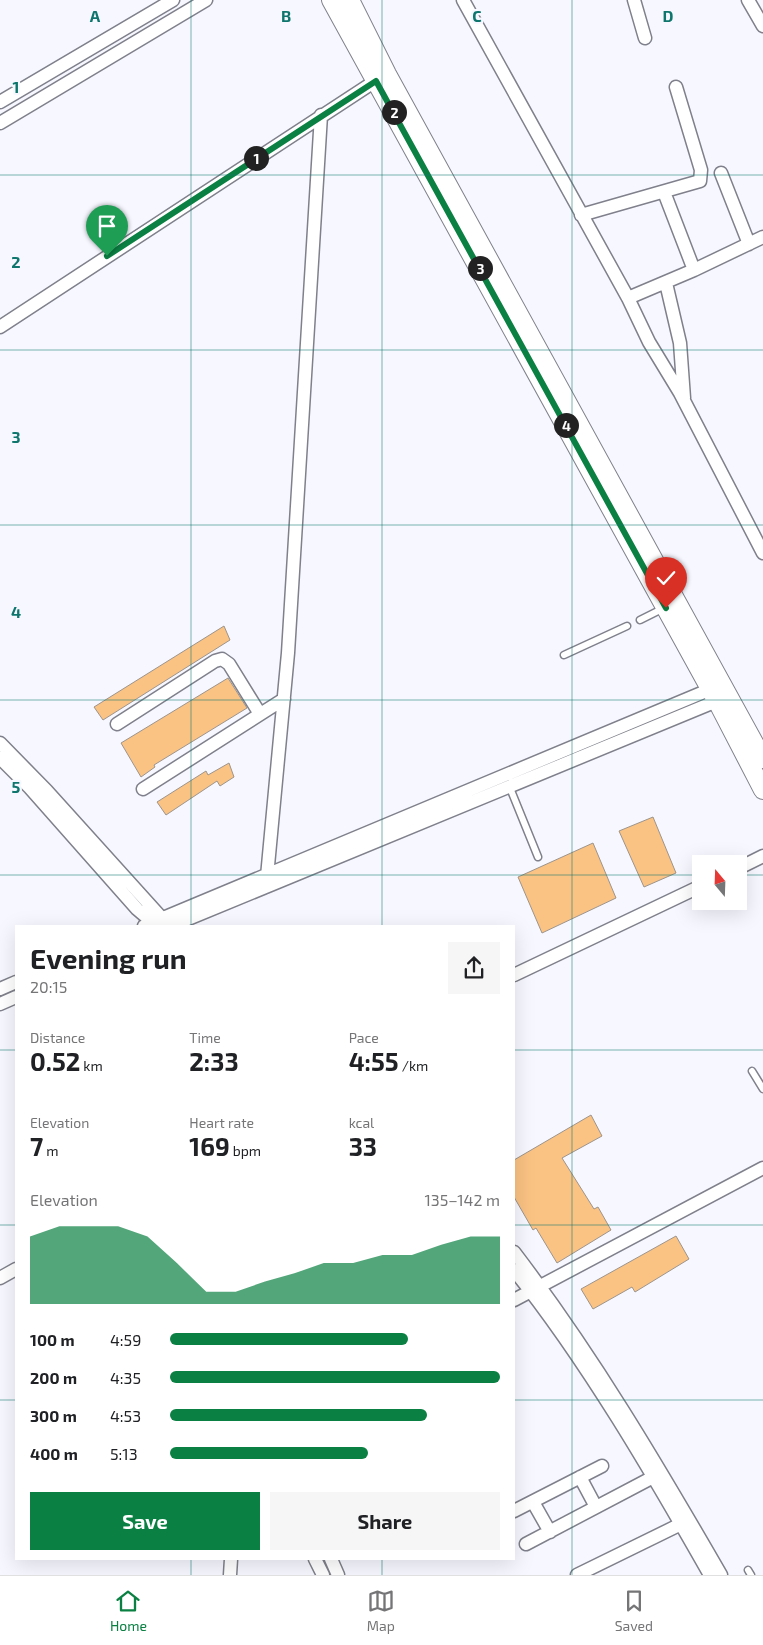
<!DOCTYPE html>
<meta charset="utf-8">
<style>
:root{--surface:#fff;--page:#f6f6f6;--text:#202124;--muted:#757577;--line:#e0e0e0;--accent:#0b8043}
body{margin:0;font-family:"Exo 2",sans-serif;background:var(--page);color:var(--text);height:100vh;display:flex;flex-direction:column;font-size:19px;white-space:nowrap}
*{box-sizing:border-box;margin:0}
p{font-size:16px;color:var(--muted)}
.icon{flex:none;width:28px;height:28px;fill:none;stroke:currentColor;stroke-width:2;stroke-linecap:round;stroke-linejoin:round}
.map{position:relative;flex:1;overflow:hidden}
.side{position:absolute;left:15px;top:925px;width:500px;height:635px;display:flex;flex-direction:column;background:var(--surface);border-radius:0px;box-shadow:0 5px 20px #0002}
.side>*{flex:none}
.needle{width:32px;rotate:341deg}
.controls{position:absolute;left:692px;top:855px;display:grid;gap:10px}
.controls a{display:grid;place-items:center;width:55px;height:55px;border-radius:0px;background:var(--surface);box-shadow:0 5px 20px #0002;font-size:25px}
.pin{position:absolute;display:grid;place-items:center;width:42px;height:42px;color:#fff;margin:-51px -21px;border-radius:50% 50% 50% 0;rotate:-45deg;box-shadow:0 0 5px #0007}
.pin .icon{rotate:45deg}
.km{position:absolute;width:25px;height:25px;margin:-12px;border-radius:50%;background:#222;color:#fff;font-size:14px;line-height:25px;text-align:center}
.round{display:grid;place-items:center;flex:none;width:52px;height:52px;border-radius:0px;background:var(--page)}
.summary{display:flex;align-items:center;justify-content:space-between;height:85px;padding:0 15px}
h1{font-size:28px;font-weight:700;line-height:38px}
.figures{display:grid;grid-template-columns:repeat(3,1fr);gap:8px;height:85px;padding:5px 15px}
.figures div{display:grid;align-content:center}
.figures b{font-size:25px;font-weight:700}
.figures small{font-size:14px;font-weight:400}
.figures p{font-size:14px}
.chart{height:140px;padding:10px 15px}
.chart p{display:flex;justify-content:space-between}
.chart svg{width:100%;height:90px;margin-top:5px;fill:var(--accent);opacity:.7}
.action{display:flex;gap:10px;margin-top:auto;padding:10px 15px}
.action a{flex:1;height:58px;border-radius:0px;background:var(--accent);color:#fff;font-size:20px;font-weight:700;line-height:58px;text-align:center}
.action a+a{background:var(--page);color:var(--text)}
ul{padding:0 15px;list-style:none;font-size:16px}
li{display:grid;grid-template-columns:80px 60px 1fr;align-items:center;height:38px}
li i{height:12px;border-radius:6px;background:var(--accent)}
.tabs{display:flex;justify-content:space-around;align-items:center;height:70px;border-top:1px solid var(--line);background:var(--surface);font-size:14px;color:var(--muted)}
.tabs a{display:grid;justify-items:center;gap:2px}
.tabs .current{color:var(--accent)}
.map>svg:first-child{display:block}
</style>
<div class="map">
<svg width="763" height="1575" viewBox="0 0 763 1575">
<rect width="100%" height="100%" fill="#f7f8ff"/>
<path fill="#fac283" stroke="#9d948c" d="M224,626L230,640L103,720L94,707Z
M228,678L247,708L154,765L155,767L141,777L121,743Z
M229,763L234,777L220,786L217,781L166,815L157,802L206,771L208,775Z
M653,817L676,873L644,887L619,831Z
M593,843L616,898L542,933L518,877Z
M591,1115L602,1136L562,1158L594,1209L598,1207L611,1230L557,1263L536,1228L533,1230L514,1197V1160Z
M676,1236L689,1259L635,1292L632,1287L593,1309L581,1289Z"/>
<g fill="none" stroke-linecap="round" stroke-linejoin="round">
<defs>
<path id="service" d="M640,620L664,608
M564,655L627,626
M510,788L538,857
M752,1071L763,1089
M748,1570L751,1575"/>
<path id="minor" d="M463,0L628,298L649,342L680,393L763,553
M634,0L645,38
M748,0L763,26
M0,102L173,0
M0,123L206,0
M721,173L749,244
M664,192L694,270
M581,215L700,181L701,170L676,87
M666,283L680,343L684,398
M628,298L694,270L763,237
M0,327L383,76
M117,724L215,661L222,659L229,664L260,714
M0,743L47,791L168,925
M0,758L30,788L137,909L157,926
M143,789L284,699
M739,868L763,856
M266,887L288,653L321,115
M144,926L716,687
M171,926L724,698
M514,975L701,886
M0,989L16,982
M0,1004L16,997
M514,1252C592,1354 657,1464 721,1575
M514,1270C587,1361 652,1473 710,1575
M0,1278L16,1269
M514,1300L763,1168
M580,1477L596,1507
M533,1502L550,1532
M514,1511L602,1466
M526,1544L659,1474
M315,1559L323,1575
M331,1559L338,1575
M230,1575L231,1559
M577,1575L681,1524"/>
<path id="secondary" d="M331,0L720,707L763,790
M350,0L387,74L763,759"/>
</defs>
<use href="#service" stroke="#7f808b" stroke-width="9"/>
<use href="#minor" stroke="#7f808b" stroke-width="15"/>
<use href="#secondary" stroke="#7f808b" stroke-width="20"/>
<use href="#service" stroke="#fff" stroke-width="6"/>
<use href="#minor" stroke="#fff" stroke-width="12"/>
<use href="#secondary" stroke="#fff" stroke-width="18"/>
</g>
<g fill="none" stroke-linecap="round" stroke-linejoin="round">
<defs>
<path id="route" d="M107,256L376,81L666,608"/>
</defs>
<use href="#route" stroke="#fff" stroke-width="10"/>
<use href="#route" stroke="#0b8043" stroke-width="6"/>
</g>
<path fill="none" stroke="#0f766e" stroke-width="1" stroke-opacity="0.55" d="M191,0V926M382,0V926M572,0V1575M0,175H763M0,350H763M0,525H763M0,700H763M0,875H701M739,875H763M0,1050H16M514,1050H763M0,1225H16M514,1225H763M0,1400H16M514,1400H763M191,1559V1575M382,1559V1575"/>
<g font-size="16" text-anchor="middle" font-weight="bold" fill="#0f766e" stroke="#f7f8ff" stroke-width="4.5" stroke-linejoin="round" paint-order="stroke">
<text x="95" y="22">A</text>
<text x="286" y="22">B</text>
<text x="477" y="22">C</text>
<text x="668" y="22">D</text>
<text x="16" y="93">1</text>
<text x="16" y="268">2</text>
<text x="16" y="443">3</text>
<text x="16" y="618">4</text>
<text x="16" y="793">5</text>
</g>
</svg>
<div class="controls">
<a><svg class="needle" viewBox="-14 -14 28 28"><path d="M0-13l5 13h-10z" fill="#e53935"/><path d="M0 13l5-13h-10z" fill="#757577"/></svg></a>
</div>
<div class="pin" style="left:107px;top:256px;background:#1e9e55"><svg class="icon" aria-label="arrive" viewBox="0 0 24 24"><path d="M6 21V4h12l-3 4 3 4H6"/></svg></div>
<div class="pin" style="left:666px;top:608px;background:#d93025"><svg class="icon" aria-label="check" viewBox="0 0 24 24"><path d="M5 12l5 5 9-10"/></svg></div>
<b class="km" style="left:256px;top:158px">1</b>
<b class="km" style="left:394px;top:112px">2</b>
<b class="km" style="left:480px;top:268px">3</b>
<b class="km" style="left:566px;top:425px">4</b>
<section class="side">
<div class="summary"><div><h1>Evening run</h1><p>20:15</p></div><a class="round"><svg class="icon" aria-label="share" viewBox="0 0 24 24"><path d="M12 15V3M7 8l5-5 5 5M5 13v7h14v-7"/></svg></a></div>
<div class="figures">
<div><p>Distance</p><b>0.52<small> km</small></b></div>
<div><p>Time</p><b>2:33</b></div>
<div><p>Pace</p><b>4:55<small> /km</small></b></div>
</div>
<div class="figures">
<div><p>Elevation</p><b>7<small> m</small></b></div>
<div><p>Heart rate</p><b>169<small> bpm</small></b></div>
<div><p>kcal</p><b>33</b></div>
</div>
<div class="chart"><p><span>Elevation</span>135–142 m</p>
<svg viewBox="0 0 160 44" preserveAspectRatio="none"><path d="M0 44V11L10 6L20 6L30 6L40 11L50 24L60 38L70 38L80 33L90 29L100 24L110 24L120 20L130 20L140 15L150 11L160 11V44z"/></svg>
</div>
<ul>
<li><b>100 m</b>4:59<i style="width:72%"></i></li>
<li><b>200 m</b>4:35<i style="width:100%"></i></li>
<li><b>300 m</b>4:53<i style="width:78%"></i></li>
<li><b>400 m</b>5:13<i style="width:60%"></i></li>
</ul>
<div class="action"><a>Save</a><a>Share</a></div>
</section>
</div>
<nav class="tabs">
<a class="current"><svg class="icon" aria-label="home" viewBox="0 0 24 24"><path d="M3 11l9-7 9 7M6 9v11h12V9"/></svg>Home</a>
<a><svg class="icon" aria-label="map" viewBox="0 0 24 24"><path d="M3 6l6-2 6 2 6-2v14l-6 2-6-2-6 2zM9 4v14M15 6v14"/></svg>Map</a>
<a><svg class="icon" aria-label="saved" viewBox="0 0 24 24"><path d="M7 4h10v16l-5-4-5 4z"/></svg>Saved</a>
</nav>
